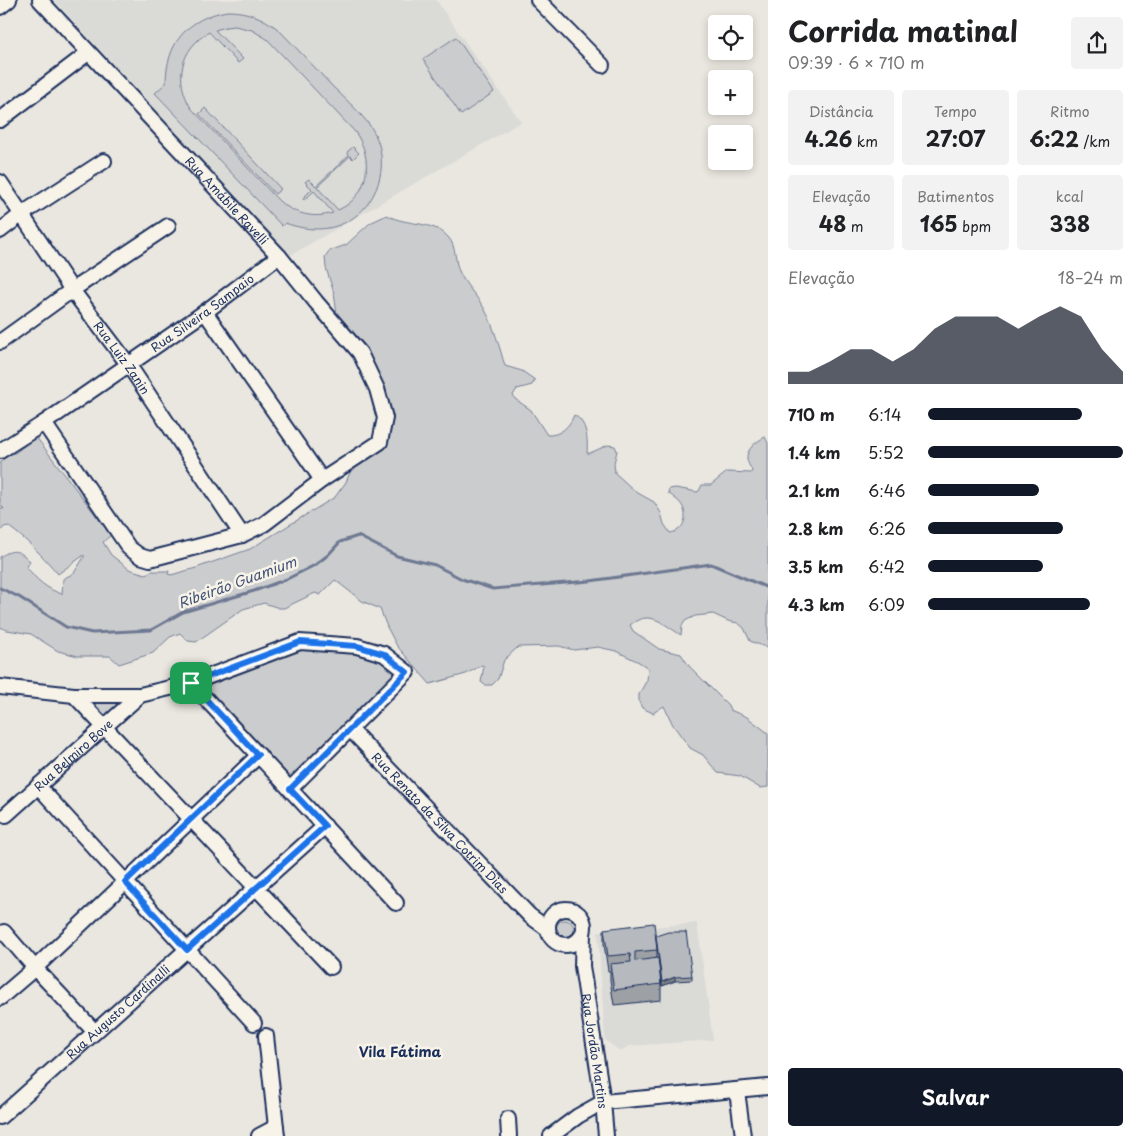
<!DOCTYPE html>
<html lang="pt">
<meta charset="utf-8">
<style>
:root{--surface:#fff;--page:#f2f2f2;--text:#202124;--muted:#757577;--accent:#111827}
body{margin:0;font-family:"Playpen Sans",sans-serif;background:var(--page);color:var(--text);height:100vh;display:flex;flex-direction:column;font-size:19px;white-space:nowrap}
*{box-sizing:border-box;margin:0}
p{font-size:16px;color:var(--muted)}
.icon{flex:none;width:28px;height:28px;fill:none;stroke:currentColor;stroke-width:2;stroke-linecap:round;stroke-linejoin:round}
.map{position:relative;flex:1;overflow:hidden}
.side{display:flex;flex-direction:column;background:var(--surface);width:375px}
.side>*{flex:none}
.controls{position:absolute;left:708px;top:15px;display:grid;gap:10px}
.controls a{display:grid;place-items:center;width:45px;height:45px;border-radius:5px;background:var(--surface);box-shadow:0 2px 8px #0003;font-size:25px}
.pin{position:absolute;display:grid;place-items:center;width:42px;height:42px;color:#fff;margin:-21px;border-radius:10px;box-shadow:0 2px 8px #0006}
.round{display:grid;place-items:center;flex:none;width:52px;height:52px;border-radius:5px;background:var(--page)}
.headline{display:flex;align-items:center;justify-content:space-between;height:85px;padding:0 20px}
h1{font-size:28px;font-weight:700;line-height:38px}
.figures{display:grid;grid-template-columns:repeat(3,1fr);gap:8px;height:85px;padding:5px 20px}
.figures div{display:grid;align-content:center;border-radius:5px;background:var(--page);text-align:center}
.figures b{font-size:21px;font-weight:700}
.figures small{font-size:14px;font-weight:400}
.figures p{font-size:14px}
.chart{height:140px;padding:10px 20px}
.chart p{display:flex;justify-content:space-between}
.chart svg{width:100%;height:90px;margin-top:5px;fill:var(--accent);opacity:.7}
.action{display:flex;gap:10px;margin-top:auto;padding:10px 20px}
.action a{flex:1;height:58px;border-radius:5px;background:var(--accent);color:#fff;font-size:20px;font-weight:700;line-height:58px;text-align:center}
ul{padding:0 20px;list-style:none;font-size:16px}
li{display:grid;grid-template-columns:80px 60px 1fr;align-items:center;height:38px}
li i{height:12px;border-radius:6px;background:var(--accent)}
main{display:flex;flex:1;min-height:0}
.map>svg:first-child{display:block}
</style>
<main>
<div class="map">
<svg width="768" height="1136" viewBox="0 0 768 1136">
<rect width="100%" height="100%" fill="#eae7e0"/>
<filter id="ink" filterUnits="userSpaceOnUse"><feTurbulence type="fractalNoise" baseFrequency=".02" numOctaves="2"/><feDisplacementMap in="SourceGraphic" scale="10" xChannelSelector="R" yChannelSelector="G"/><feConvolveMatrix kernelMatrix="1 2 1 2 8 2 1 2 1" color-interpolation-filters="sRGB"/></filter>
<g filter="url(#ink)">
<path fill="#dadad6" d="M54,0H436L521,122L289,256Z
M697,923L713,1040L628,1046L621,1052L605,1040L598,932Z"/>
<path fill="#cbcccd" stroke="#737e96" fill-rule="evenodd" d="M227,11C247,11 263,17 279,30C296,48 314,66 331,85C343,97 357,109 368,123C390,151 384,193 357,215C336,232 310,232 285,223L282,226L155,93L166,83C166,44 187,18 227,11ZM235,26L252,30L267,39L355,132C374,158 370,196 338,210L317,187L350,156L353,159L359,153L353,147L347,152L349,155L316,186L309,179L305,182L312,189L303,198L304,200L314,191L333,213C313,219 295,214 279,201L191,108C174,80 180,49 209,32L238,63L243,59L215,30L226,27Z
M456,37L494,92L461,115L423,59Z
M205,108L281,189L275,194L199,114Z
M387,215C405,226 433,220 448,237C457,246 454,262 460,273C466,286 477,296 484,308C494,326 499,346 505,366L522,371L535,380L532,385L517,389L513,395L515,399L531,410L547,435C560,436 570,426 574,415C587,422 588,439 587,453H590L608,445L615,446L617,451L614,463L615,473L636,492L654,502L661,513L664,524L670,533C685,531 689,515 681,504C678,500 672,496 668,493L669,489L676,488L697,492L699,491L702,485H711L727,472H728L751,473L752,470C750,467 747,462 747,459C746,449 757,441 765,437L768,443V648L750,641L744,628L738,623L728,621L713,614L695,616L685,621L682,626L681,635C663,624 650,609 630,625L633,631L659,649L681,654L689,666L728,705L730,710L747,717L768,733V787L760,788L740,776L718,773L703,755L690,748L673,725L664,706L653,713L642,708L639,702V694L647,680L648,668L639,662L616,651L598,647L574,650L559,646L518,647L504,660L498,679L492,685H485L481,682L484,666L482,665L466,674L430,684L397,646L387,627L380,609L362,601L335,580L320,595L315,593L284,608H279L264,603L243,609L196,642L188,641L180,633L170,637L153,653L119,664L110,656H78L58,651L31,634L7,630L0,627V557C13,548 19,550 30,561L27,567C35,579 48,590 62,594L63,579L74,573L84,557V555L58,574C43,556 27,540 8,526L4,527L0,532V508L4,509L0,504V463L5,458L13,453H15L36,437L111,535L103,542L111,555L129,569L145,574L152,571H169L168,574L171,575L196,568L250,549L335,497L346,482L353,466L376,455L381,448L379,413L374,396L338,321L334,293L326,268L325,257L329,251L346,245L370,223Z
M303,647L353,650L381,657L401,674L293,778L289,777L205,689V682Z
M128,698L105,721L84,699Z
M556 929a9 9 0 1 1 18 0a9 9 0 1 1-18 0Z"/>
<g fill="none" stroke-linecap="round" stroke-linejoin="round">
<path stroke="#6d7892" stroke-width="3" d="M0,588L19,597L66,627L92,633L151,630L183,612L254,591L287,579L315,565L328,555L340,542L358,536L397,556L435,565L462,579L493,589L590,581L711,564L768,588"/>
<defs>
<g id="minor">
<path id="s1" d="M40,0L279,256L316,302L360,353L377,389L385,418L380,442L322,480L264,524L242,535L150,559L140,556L129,548L44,423"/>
<path d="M538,0L602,65"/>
<path d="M0,7L9,0"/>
<path d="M0,120L88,53"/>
<path id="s2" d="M0,182L72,290L128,364L242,535"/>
<path d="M0,231L22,214L104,161"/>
<path d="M205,312L322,480"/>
<path d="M0,342L72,290L168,226"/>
<path id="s3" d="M0,451L44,423L205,312L279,256"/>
<path d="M191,683L396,903"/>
<path d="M0,687L74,695H140L191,683L300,642L357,646L384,654L407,672L290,789"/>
<path d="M74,695L331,967"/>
<path id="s4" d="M350,729L530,916L548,929"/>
<path d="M38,786L254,1023"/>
<path id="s5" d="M6,815L140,695"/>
<circle cx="566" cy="927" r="18"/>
<path d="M4,932L35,968L95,1032"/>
<path id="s6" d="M583,933L582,966L603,1102L606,1136"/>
<path d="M0,998L35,968L259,755"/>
<path d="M266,1036L277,1136"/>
<path d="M737,1091L743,1136"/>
<path id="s7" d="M0,1117L325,826"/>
<path d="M508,1119L509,1136"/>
<path d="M259,1136L276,1127"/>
<path d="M551,1136L578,1116L603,1102L768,1087"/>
</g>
</defs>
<use href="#minor" stroke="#1b2f5e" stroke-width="18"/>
<use href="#minor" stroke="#f7f3e8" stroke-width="14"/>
</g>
<path fill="#9da0a4" stroke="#1b2f5e" d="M604,929L657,950V958L661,984V1000L614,1005L610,980V971H608L604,944Z
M656,936L692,976V980L675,981L662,986Z"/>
<path fill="#7f8286" stroke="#1b2f5e" d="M675,977V981L662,986V982Z"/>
<path fill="#b6babf" stroke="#1b2f5e" d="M654,923L657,950L635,952V961L658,958L661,984L614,990L610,964L631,962L630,954L608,956L604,929Z
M668,932H686L692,976L675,977L662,982L656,936Z"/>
</g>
<g fill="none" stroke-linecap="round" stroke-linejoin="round" filter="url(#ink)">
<defs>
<path id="route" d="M300,642L357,646L384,654L407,672L290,789L325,826L187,950L125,882L258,755L191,683Z"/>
</defs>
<use href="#route" stroke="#fff" stroke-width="10"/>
<use href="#route" stroke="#1a73e8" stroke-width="6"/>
</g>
<g text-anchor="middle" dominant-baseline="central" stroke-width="5" stroke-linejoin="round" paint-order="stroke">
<g font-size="12" fill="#1b2f5e" stroke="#f7f3e8">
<text stroke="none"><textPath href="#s1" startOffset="274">Rua Amábile Ravelli</textPath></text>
<text stroke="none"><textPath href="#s3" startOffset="245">Rua Silveira Sampaio</textPath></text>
<text stroke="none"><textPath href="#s2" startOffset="214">Rua Luiz Zanin</textPath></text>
<text stroke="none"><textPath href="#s5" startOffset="90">Rua Belmiro Bove</textPath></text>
<text stroke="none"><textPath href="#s4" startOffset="130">Rua Renato da Silva Cotrim Dias</textPath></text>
<text stroke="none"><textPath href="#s7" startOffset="158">Rua Augusto Cardinalli</textPath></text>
<text stroke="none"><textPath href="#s6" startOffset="119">Rua Jordão Martins</textPath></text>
</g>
<g font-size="14" font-style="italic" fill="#445378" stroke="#f7f3e8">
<text transform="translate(237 582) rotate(-20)">Ribeirão Guamium</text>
</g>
<g font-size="14" font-weight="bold" fill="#1b2f5e" stroke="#f7f3e8">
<text x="400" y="1051">Vila Fátima</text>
</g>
</g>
</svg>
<div class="controls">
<a><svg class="icon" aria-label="locate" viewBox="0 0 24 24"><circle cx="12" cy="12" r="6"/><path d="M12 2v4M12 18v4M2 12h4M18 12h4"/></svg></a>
<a>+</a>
<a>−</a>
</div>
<div class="pin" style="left:191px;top:683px;background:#1e9e55"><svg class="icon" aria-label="arrive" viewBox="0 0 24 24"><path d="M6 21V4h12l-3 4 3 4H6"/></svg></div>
</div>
<section class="side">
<div class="headline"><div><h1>Corrida matinal</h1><p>09:39 · 6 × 710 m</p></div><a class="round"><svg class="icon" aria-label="share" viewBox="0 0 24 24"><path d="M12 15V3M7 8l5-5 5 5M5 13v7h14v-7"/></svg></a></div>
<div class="figures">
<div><p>Distância</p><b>4.26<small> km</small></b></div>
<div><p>Tempo</p><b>27:07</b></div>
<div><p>Ritmo</p><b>6:22<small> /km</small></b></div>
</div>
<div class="figures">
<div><p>Elevação</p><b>48<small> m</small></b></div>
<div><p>Batimentos</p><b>165<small> bpm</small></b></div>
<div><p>kcal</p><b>338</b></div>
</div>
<div class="chart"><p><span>Elevação</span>18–24 m</p>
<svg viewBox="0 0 160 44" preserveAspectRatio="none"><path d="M0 44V38L10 38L20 33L30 27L40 27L50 33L60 27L70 17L80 11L90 11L100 11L110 17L120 11L130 6L140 11L150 27L160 38V44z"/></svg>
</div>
<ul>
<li><b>710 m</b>6:14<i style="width:79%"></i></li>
<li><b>1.4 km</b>5:52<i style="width:100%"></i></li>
<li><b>2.1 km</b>6:46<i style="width:57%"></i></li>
<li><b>2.8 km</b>6:26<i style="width:69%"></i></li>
<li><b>3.5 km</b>6:42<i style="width:59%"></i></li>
<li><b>4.3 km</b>6:09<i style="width:83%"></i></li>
</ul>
<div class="action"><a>Salvar</a></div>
</section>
</main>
